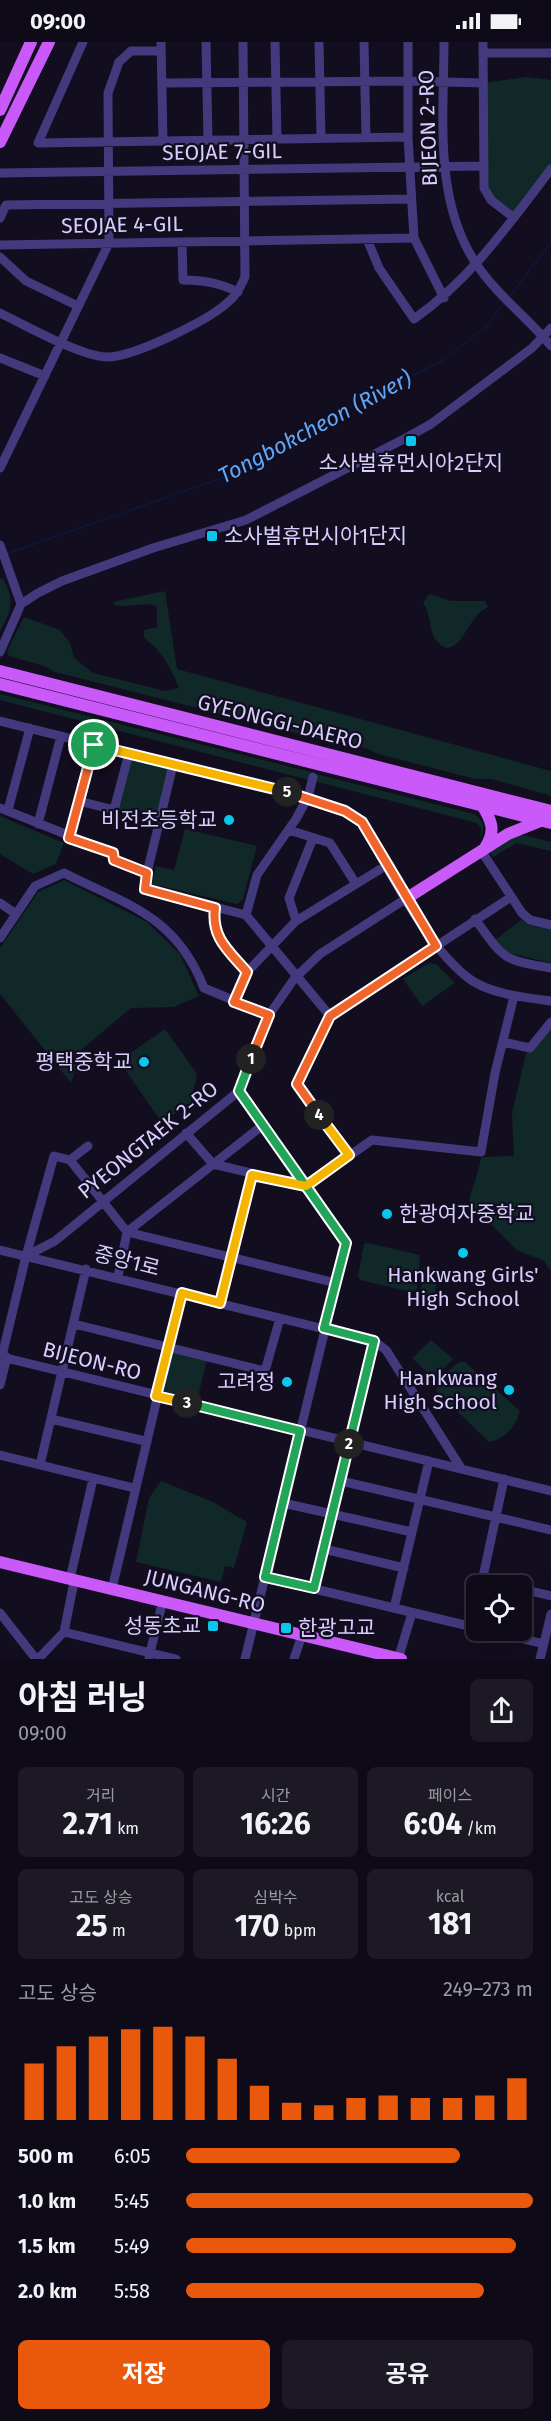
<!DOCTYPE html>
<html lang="ko">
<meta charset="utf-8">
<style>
:root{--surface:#0e0a17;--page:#1c1824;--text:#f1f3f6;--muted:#9b9aa1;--line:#2e2b36;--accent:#ea580c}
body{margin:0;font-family:"Fira Sans","Noto Sans KR",sans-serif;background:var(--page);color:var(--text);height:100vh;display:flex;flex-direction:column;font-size:22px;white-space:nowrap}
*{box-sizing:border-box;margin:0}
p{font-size:20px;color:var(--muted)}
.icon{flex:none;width:33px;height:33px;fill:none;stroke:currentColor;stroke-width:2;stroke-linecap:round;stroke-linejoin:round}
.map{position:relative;height:1617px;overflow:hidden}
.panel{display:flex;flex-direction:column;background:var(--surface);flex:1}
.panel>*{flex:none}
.tools{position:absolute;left:466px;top:1533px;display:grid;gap:12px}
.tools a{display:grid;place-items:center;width:66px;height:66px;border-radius:9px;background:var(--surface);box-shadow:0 6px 24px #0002,0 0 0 2px var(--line);font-size:30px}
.pin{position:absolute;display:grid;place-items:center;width:51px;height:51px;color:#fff;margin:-26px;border:3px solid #fff;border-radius:50%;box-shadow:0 2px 6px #0007}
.km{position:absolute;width:30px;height:30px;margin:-15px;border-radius:50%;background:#222;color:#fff;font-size:16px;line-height:30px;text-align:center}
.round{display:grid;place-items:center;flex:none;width:63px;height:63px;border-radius:9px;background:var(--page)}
.headline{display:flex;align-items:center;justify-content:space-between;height:102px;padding:0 18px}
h1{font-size:33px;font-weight:700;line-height:45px}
.metrics{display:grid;grid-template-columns:repeat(3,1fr);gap:9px;height:102px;padding:6px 18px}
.metrics div{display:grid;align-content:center;border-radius:9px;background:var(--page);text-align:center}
.metrics b{font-size:30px;font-weight:700}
.metrics small{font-size:16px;font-weight:400}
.metrics p{font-size:16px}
.chart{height:168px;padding:12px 18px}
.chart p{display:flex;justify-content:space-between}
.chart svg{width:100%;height:108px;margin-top:6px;stroke:var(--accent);stroke-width:6}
.primary-button{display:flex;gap:12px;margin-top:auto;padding:12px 18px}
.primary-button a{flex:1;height:69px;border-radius:9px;background:var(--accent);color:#fff;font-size:24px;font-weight:700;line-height:69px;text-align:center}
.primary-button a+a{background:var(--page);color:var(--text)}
ul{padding:0 18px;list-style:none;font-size:20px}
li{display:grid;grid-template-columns:96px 72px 1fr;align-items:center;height:45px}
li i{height:15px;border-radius:8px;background:var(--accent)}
.status{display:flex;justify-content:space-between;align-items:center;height:42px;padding:0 30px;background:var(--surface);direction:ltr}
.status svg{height:16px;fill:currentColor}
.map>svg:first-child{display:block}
</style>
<div class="status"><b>09:00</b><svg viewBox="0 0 49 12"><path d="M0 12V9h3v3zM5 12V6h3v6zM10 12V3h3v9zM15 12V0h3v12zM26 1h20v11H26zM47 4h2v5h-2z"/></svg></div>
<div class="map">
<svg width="551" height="1617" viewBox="0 0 551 1617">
<rect width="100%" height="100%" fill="#120d1f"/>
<path fill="#112829" d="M527,35L551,38V127L514,176L484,146L483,41Z
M2,536C16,556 11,570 0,590V537Z
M165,549L177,627L551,729V754L492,737H475L378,712L366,706L316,696L55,630L44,624L9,614L7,609L24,575L60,588L70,601L74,616L93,631L165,649L179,646C171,626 161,608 144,596V588L157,585V564C144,559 128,567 114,563L113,560Z
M429,552L451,559H485L488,565C468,574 465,604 447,606C426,599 434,577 423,561Z
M0,652L311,730L309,738L0,658Z
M133,715L169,724L156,783L143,778L145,770L132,766L130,773L117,769L129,717Z
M316,732L474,772C485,780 485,784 480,797L481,786L477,781L314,739Z
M0,774L64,801L56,822L33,832L0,812Z
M185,787L257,804L243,857L237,862L152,842L156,824L174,828Z
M523,793L551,800V809L517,801L493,815L490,810L515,794Z
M64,838L147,880L180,912L199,954L174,965L131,966L82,1007L71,1041L0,952V906L38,850Z
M521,878L529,883L551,888V921L505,910L495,898Z
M429,921L436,922L455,941L422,964L403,937Z
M551,986V1230L544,1219L517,1208L469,1160C472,1144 479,1131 481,1115L514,1114L512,1071L526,1012Z
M165,987L197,1032L191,1060L162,1081L119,1019Z
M368,1201L420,1213L417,1247L412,1250L360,1238L358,1234L364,1202Z
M425,1224L440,1227L434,1254L420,1251Z
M431,1298L453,1317L434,1337L412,1316Z
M169,1309L207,1318L197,1358L160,1348Z
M459,1320H465L520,1369C516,1384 505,1397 489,1400L436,1349L444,1332Z
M161,1439L213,1460L247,1480L234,1526L225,1524L221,1540L136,1520L149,1456Z"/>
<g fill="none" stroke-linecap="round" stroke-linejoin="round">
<path stroke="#0b193b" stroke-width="1.5" d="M510,254L551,200
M6,512L233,432L310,385L443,318L486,285L505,260"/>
<path stroke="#423a7c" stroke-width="9" d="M83,0L38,101L408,95
M161,0L163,99
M206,0L208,98
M275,0L277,97
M319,0L321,96
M364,0L366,95
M408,0V95L414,196L444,256
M444,0C444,73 433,159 477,223C497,253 528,276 551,304
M483,0L484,146L491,158L514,176
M483,11H551
M163,41L409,39L483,41
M0,131L484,124
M0,176L6,163L411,157
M367,197L379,226L414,277C471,237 509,182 551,127
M182,200L183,238C204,238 219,241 238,250
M0,203L414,196
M0,215L26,239L78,264
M0,271C25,283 80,314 106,315C132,316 207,279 227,261C236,254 240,246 245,235L243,0
M0,316L45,334
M0,426L109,201L108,51L119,20L131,9H161
M0,503L21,562
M0,610L21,562L38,551L62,539L153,506L246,478L404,397L431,382L532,306L551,286
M0,679L308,755L345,769L361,780C390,828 426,906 471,938C491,952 528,956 551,959
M173,723L147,831L145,847L246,873L330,974
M79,759L114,768L129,711
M0,766L113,811L114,818L147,831
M8,768L30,686
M38,782L61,694
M289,788L330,801L356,842
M69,796L94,703
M482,810L522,871L530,878L551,883
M0,861L16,872
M215,866C211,896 229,908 247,930
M246,873L257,833L296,777L308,755L313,735
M475,877C504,917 502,918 551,926
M296,879L289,856L313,796
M0,896L35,844L64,831C128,863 176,874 204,946L269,973
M234,960L247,930L296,879L387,823
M503,1000L530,1006L551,980
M239,1049L346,1201L245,1617
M186,1091L213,1122L306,1144L372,1098L481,1110L495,1031L514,954
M349,1113L297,1042L330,974L511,855
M70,1118L88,1104
M0,1208L374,1299L386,1308L461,1426
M26,1214L55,1199L239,1049L269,973L294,937L320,912L407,856
M118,1235L127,1190L263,1083
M220,1261L252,1133
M74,1282L265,1329L280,1276
M2,1315L551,1449
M0,1322L26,1214L54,1114L70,1118L127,1190L336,1241
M0,1343L7,1315
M51,1377L145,1399
M0,1413L134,1446
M40,1423L86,1227
M341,1439L551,1488
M283,1461L412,1490
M324,1507L404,1526
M265,1535L477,1586
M70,1537L93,1437
M483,1538L507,1544
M481,1544L504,1437
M314,1546L374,1299
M112,1547L182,1251
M522,1547L551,1554
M394,1566L429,1419
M0,1571L36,1617
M473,1585L477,1564
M488,1588L544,1602
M64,1590L176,1617
M149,1615L161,1566
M38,1617L64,1590L73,1545
M294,1617L300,1599
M398,1617L412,1571
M540,1617L551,1572"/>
<path stroke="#c959f8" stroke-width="12" d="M0,68L31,0
M0,100L49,0
M0,629L551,769
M0,642L551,781
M482,763C492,779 496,789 485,806
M407,856L508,792L543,778
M0,1520L401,1617"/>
</g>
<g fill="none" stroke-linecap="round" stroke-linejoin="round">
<defs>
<path id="split-1" d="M94,703L69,796L113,811L114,818L147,831L145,847L215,866C211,896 229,909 247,930L234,960L269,973L251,1017"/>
<path id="split-2" d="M251,1017L239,1049L346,1201L324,1286L374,1299L349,1402"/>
<path id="split-3" d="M187,1361L300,1389L265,1535L314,1546L349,1402"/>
<path id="split-4" d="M187,1361L156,1354L182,1251L220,1261L252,1133L306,1144L349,1113L319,1073"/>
<path id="split-5" d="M287,750L345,769L362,780L436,904L330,974L297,1042L319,1073"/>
<path id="split-6" d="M94,703L287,750"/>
</defs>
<use href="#split-1" stroke="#fff" stroke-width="12"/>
<use href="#split-2" stroke="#fff" stroke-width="12"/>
<use href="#split-3" stroke="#fff" stroke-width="12"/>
<use href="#split-4" stroke="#fff" stroke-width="12"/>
<use href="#split-5" stroke="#fff" stroke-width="12"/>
<use href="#split-6" stroke="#fff" stroke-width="12"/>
<use href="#split-1" stroke="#f0652b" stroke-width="8"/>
<use href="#split-2" stroke="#22a559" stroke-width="8"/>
<use href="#split-3" stroke="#22a559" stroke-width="8"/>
<use href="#split-4" stroke="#f5b400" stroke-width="8"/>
<use href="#split-5" stroke="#f0652b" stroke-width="8"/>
<use href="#split-6" stroke="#f5b400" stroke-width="8"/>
</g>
<g fill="#0ac6ed" stroke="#120d1f" stroke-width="2">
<rect x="405" y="393" width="12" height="12" rx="3"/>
<rect x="206" y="488" width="12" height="12" rx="3"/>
<circle cx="229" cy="778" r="6"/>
<circle cx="144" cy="1020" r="6"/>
<circle cx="387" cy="1172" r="6"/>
<circle cx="463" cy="1211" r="6"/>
<circle cx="287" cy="1340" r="6"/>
<circle cx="509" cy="1348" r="6"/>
<rect x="207" y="1578" width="12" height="12" rx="3"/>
<rect x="280" y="1580" width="12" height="12" rx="3"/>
</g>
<g text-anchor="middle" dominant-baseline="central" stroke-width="4.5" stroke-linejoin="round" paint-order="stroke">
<g font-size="21" fill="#d7cefd" stroke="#120d1f">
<text transform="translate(428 86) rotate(-92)">BIJEON 2-RO</text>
<text transform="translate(222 110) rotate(-1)">SEOJAE 7-GIL</text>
<text transform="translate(122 183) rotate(-1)">SEOJAE 4-GIL</text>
<text transform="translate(280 680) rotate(14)">GYEONGGI-DAERO</text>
<text transform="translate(148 1098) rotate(-39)">PYEONGTAEK 2-RO</text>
<text transform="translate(127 1219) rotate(14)">중앙1로</text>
<text transform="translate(92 1319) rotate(14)">BIJEON-RO</text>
<text transform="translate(205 1549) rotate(14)">JUNGANG-RO</text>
</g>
<g font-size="21" fill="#d7cefd" stroke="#120d1f" text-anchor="end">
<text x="411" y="421" text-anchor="middle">소사벌휴먼시아2단지</text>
<text x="224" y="494" text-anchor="start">소사벌휴먼시아1단지</text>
<text x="217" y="778">비전초등학교</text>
<text x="132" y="1020">평택중학교</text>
<text x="399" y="1172" text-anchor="start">한광여자중학교</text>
<text x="463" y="1233" text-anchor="middle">Hankwang Girls'<tspan x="463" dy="24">High School</tspan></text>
<text x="497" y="1336">Hankwang<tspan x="497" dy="24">High School</tspan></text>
<text x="275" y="1340">고려정</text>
<text x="201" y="1584">성동초교</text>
<text x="298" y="1586" text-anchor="start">한광고교</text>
</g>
<g font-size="22" font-style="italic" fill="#60a7f9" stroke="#120d1f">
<text transform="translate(315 385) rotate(-28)">Tongbokcheon (River)</text>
</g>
</g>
</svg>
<div class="tools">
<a><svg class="icon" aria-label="locate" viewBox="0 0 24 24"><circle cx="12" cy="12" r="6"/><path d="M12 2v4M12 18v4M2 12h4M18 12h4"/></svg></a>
</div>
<div class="pin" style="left:94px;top:703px;background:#1e9e55"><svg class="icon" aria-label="arrive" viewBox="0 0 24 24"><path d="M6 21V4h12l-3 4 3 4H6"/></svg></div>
<b class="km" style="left:251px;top:1017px">1</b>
<b class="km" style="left:349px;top:1402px">2</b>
<b class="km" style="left:187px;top:1361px">3</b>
<b class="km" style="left:319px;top:1073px">4</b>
<b class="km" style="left:287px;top:750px">5</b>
</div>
<section class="panel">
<div class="headline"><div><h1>아침 러닝</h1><p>09:00</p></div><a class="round"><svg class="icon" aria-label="share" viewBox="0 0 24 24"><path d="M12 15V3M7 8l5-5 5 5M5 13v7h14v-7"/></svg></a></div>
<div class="metrics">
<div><p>거리</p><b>2.71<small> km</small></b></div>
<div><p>시간</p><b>16:26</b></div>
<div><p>페이스</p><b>6:04<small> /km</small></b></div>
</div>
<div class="metrics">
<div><p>고도 상승</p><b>25<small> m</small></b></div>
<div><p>심박수</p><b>170<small> bpm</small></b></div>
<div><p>kcal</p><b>181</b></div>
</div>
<div class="chart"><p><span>고도 상승</span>249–273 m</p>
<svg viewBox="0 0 160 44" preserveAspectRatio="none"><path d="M5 44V21M15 44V14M25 44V10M35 44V7M45 44V6M55 44V10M65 44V19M75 44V30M85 44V37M95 44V38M105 44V35M115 44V34M125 44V35M135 44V35M145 44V34M155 44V27"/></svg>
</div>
<ul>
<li><b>500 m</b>6:05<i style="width:79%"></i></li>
<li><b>1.0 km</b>5:45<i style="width:100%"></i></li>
<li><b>1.5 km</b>5:49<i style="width:95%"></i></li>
<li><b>2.0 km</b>5:58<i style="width:86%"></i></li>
</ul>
<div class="primary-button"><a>저장</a><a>공유</a></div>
</section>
